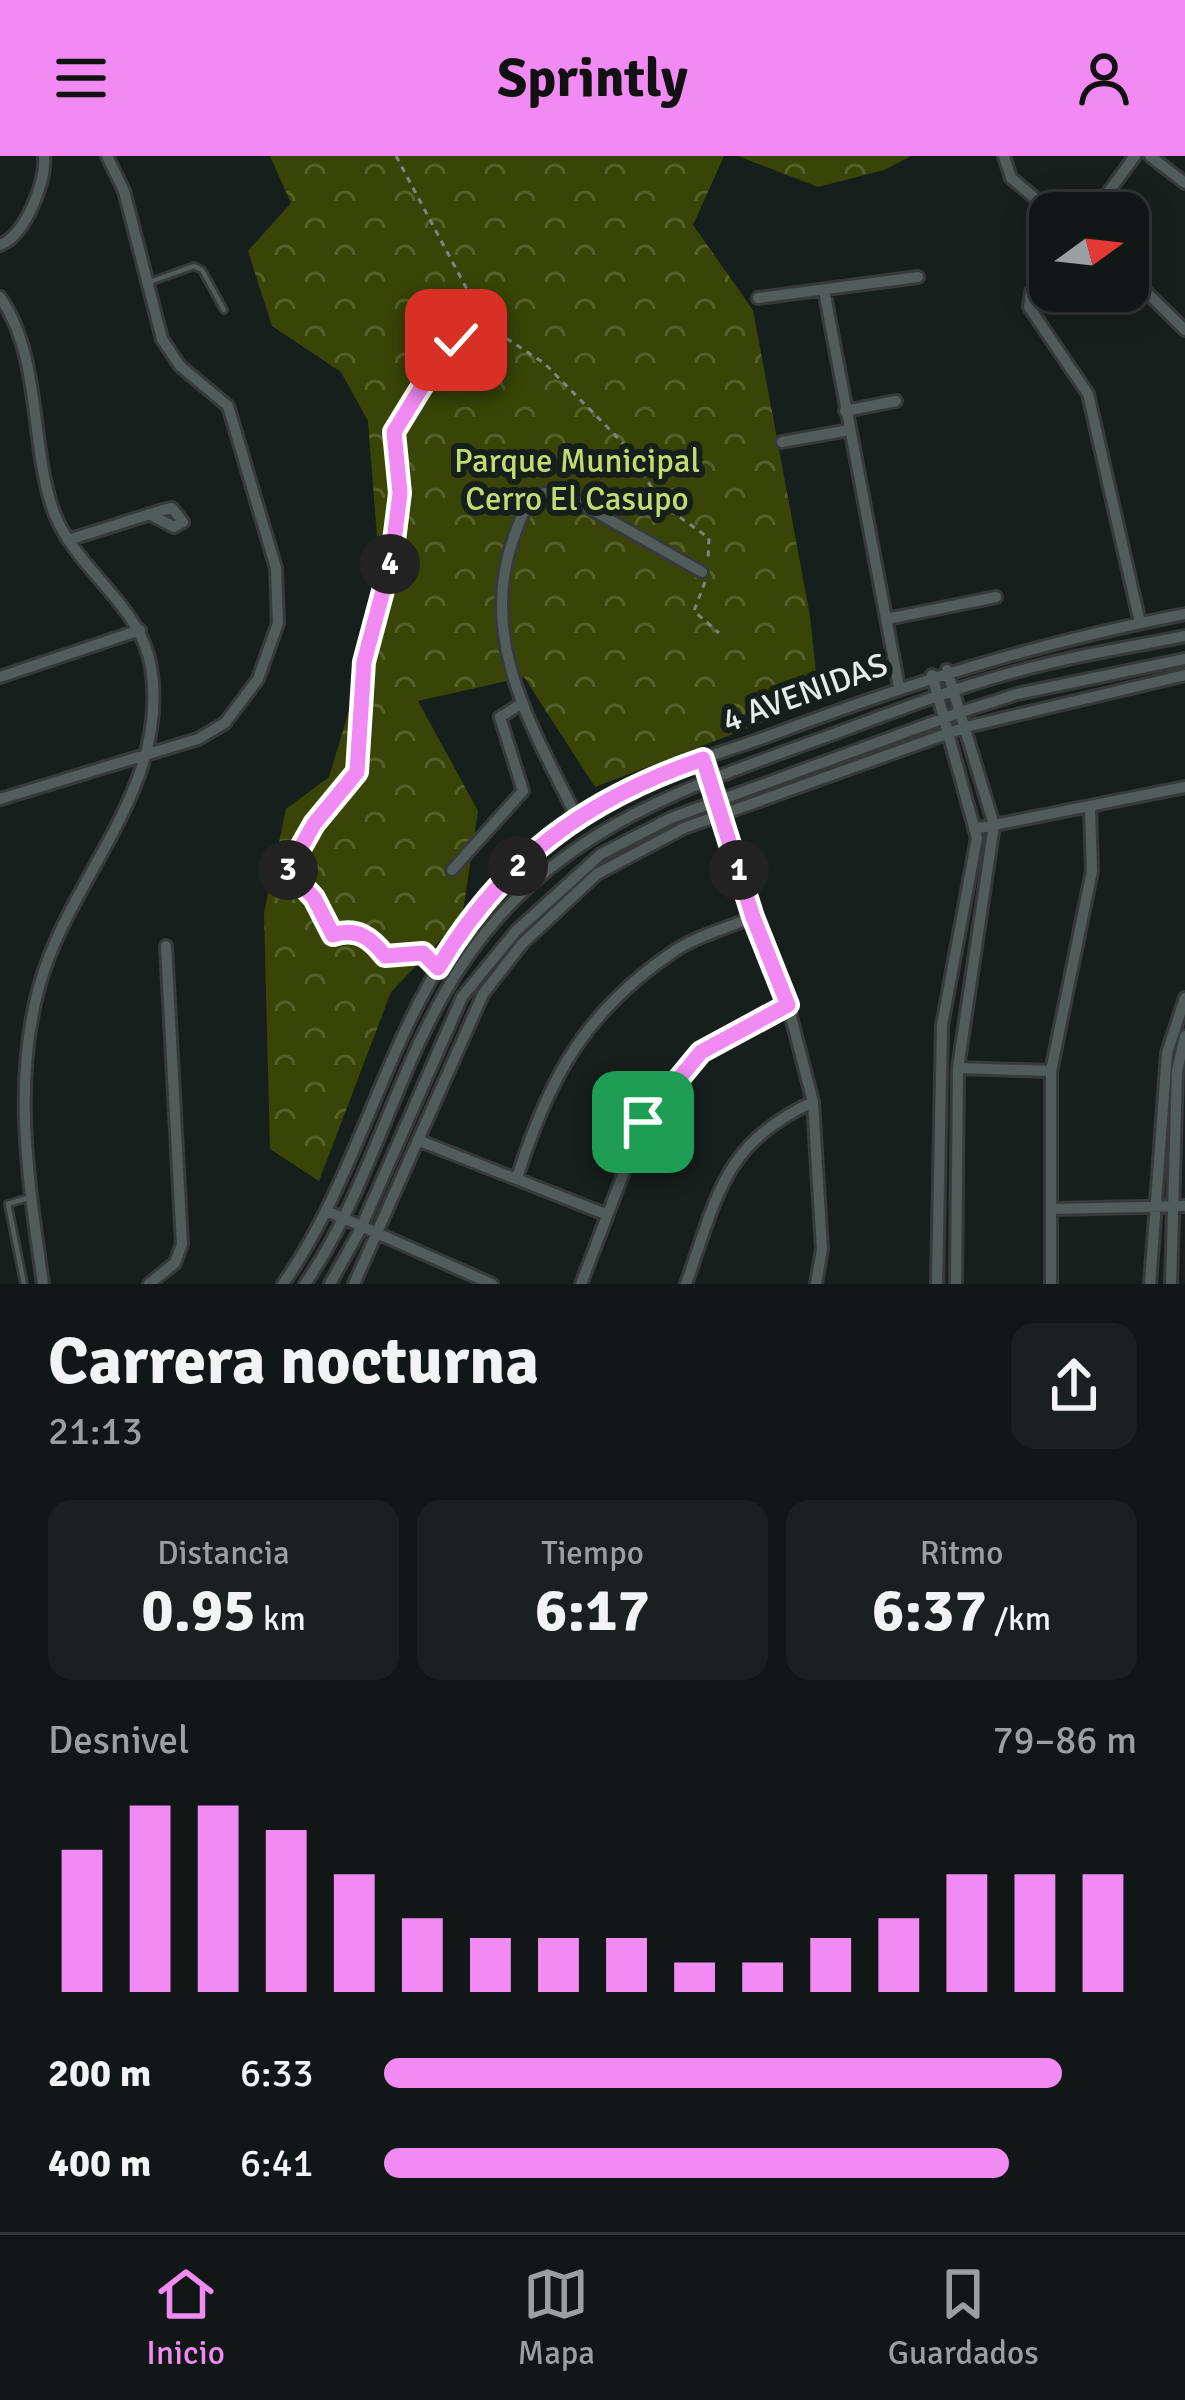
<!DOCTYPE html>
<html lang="es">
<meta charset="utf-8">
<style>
:root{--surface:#111716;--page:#1a201f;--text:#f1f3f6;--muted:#9c9fa1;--line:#303635;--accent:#f28af3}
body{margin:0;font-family:Signika,sans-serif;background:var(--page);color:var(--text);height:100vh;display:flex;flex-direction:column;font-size:45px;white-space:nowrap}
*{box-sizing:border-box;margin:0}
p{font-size:39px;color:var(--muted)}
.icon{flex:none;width:66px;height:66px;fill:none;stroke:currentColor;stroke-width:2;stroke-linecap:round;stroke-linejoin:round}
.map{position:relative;height:1128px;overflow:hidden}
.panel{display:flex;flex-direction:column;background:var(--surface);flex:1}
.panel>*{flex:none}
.needle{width:78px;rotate:75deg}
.fabs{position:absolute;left:1029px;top:36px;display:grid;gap:24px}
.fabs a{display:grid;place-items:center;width:120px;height:120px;border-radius:24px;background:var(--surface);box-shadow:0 6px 30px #0003,0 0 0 3px var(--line);font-size:60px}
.pin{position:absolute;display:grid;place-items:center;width:102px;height:102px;color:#fff;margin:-51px;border-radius:24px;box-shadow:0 6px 18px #0006}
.km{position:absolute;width:60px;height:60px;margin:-30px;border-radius:50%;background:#222;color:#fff;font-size:33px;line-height:60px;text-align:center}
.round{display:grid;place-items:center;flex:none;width:126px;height:126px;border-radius:24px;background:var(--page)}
.headline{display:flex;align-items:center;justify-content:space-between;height:204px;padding:0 48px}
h1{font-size:66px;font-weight:800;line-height:90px}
.stats{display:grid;grid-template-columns:repeat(3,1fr);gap:18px;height:204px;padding:12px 48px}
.stats div{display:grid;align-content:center;border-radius:24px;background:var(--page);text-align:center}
.stats b{font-size:60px;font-weight:800}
.stats small{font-size:33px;font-weight:400}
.stats p{font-size:33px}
.chart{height:336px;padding:24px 48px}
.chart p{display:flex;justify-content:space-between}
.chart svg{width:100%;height:216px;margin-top:12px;stroke:var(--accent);stroke-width:6}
ul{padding:0 48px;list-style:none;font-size:39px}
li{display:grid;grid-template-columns:192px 144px 1fr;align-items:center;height:90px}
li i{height:30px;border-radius:15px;background:var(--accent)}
header{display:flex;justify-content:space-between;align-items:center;height:156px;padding:0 48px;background:var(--accent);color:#111;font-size:54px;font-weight:800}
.dock{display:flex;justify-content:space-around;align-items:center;height:168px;border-top:3px solid var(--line);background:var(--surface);font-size:33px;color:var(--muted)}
.dock a{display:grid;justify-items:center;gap:6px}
.dock .current{color:var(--accent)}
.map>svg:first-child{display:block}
</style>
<header><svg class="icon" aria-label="menu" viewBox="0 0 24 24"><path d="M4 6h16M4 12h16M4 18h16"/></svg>Sprintly<svg class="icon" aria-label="person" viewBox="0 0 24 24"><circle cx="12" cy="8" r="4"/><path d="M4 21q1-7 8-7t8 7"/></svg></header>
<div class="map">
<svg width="1185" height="1128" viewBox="0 0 1185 1128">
<defs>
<pattern id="park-crowns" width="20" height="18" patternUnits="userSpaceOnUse" patternTransform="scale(3)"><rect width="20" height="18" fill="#394506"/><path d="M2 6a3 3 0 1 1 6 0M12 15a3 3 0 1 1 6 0" fill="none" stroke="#56602a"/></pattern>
</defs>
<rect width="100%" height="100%" fill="#171f1d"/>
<path fill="url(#park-crowns)" d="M270,0H724L693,69L753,154L810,460L819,545L595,631L524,521L418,545L478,655L462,762L391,836L319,1025L270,993L264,757L286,653L329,621L382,445L368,265L341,216L272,170L248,95L291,47Z
M738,0H911L884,14L818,31Z"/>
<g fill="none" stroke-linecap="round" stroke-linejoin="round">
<defs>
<path id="lane" d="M150,126L194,110L202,114L224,154
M24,1128L8,1048L31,1041"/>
<path id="street" d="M1004,0L1011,22L1053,57
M1150,0L1185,27
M1093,57L1135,0
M0,89C25,80 47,25 44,0
M1050,113L1031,136L1029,151L1088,238L1140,467
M1128,118L1185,174
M824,134L899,531
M0,141C41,200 30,284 52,351C72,412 140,446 151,511C171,632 68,723 39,831C12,930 29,1028 43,1128
M758,142L918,121
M845,255L896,245
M782,286L849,274
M68,384L163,354L172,352L183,366L174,371L149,358
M887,463L996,441
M947,514L994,669L958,912L956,1128
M932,519L977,682L942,869L937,1128
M0,521L140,474
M703,603L753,761L788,849L813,946L822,1093L816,1128
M0,643L198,583L225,567L258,523L278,467L276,412L228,250L180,210L162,183L124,35L107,0
M576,660C532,571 477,482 514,381C521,361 525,347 544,337L564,338L702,416
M974,673L1185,631
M452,714L523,635L500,561L521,548
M958,912L1051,915
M420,985L605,1058
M517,1022C549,921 586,854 676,794C699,779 728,772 753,761
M1051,1053L1185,1050
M327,1055L492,1128
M149,1128L175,1107L182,1088L166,790
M283,1128C355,1025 381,899 449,794C484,740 533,686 588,652C645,617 712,601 774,578C916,525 1037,487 1185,458
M305,1128C373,1029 396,908 462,809C549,677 676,635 817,584C891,557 965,527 1042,509C1089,497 1137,490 1185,480
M330,1128L360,1074L462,841L516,775L601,698L671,662L961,556L1017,538L1185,503
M354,1128L483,838L522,788L597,718L684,672L966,571L1185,519
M581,1128L643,966L701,896L788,849
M686,1128C717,1041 723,987 813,946
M1051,1128V915L1092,715L1090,651
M1150,1128L1167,897L1185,842
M1171,1128L1177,915L1185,880"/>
</defs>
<use href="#lane" stroke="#363b3a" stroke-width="10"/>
<use href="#street" stroke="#363b3a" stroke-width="16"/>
<path stroke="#7d8482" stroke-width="3" stroke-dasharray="6 6" stroke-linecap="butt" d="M396,0L486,169L544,207L621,285L664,350L709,382L708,404
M705,426L694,455L719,477
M430,804L423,797L385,799L372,783L326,775L320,751L288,708L357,617L364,506L392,401L401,337L394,276L437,206L446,180L467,192L486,169"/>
<use href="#lane" stroke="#525c5a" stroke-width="4.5"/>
<use href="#street" stroke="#525c5a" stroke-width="10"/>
</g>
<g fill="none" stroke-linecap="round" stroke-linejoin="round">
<defs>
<path id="route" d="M456,184L445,183L437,206L394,276L400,337L392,401L364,506L357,616L314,668L288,714L314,742L333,779C357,771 371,782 385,800L423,797L438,812C504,703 584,644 703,603L753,761L788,849L701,896L643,966"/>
</defs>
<use href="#route" stroke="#fff" stroke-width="24"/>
<use href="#route" stroke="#f28af3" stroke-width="15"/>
</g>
<g text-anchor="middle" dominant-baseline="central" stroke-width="12" stroke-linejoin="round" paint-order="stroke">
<g font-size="33" fill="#c3dc71" stroke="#171f1d">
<text x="577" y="305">Parque Municipal<tspan x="577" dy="38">Cerro El Casupo</tspan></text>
</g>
<g font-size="33" fill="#e6ecea" stroke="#171f1d">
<text transform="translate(805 537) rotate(-20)">4 AVENIDAS</text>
</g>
</g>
</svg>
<div class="fabs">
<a><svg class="needle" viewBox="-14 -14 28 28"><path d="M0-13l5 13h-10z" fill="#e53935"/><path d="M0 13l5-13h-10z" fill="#9c9fa1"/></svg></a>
</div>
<div class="pin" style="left:643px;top:966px;background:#1e9e55"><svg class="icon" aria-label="arrive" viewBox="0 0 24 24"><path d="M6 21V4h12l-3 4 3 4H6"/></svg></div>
<div class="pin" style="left:456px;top:184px;background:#d93025"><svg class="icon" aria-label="check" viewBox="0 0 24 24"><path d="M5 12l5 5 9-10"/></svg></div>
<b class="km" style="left:739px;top:714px">1</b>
<b class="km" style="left:518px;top:710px">2</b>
<b class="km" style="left:288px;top:714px">3</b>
<b class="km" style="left:390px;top:408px">4</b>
</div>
<section class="panel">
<div class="headline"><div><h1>Carrera nocturna</h1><p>21:13</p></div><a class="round"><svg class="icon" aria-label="share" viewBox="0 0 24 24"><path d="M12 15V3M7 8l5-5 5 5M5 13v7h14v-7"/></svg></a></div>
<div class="stats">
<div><p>Distancia</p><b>0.95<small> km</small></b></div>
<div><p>Tiempo</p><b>6:17</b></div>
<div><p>Ritmo</p><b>6:37<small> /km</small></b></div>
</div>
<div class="chart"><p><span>Desnivel</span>79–86 m</p>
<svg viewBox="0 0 160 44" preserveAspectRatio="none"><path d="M5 44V15M15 44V6M25 44V6M35 44V11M45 44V20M55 44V29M65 44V33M75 44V33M85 44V33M95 44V38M105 44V38M115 44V33M125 44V29M135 44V20M145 44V20M155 44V20"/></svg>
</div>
<ul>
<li><b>200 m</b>6:33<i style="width:90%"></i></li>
<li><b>400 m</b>6:41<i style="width:83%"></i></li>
</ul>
</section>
<nav class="dock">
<a class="current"><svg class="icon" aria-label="home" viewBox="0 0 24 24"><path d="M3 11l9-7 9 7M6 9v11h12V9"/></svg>Inicio</a>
<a><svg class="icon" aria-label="map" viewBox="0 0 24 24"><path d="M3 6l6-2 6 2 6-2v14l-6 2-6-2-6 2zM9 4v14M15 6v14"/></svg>Mapa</a>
<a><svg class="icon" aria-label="saved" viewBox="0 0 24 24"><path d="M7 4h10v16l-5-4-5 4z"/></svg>Guardados</a>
</nav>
